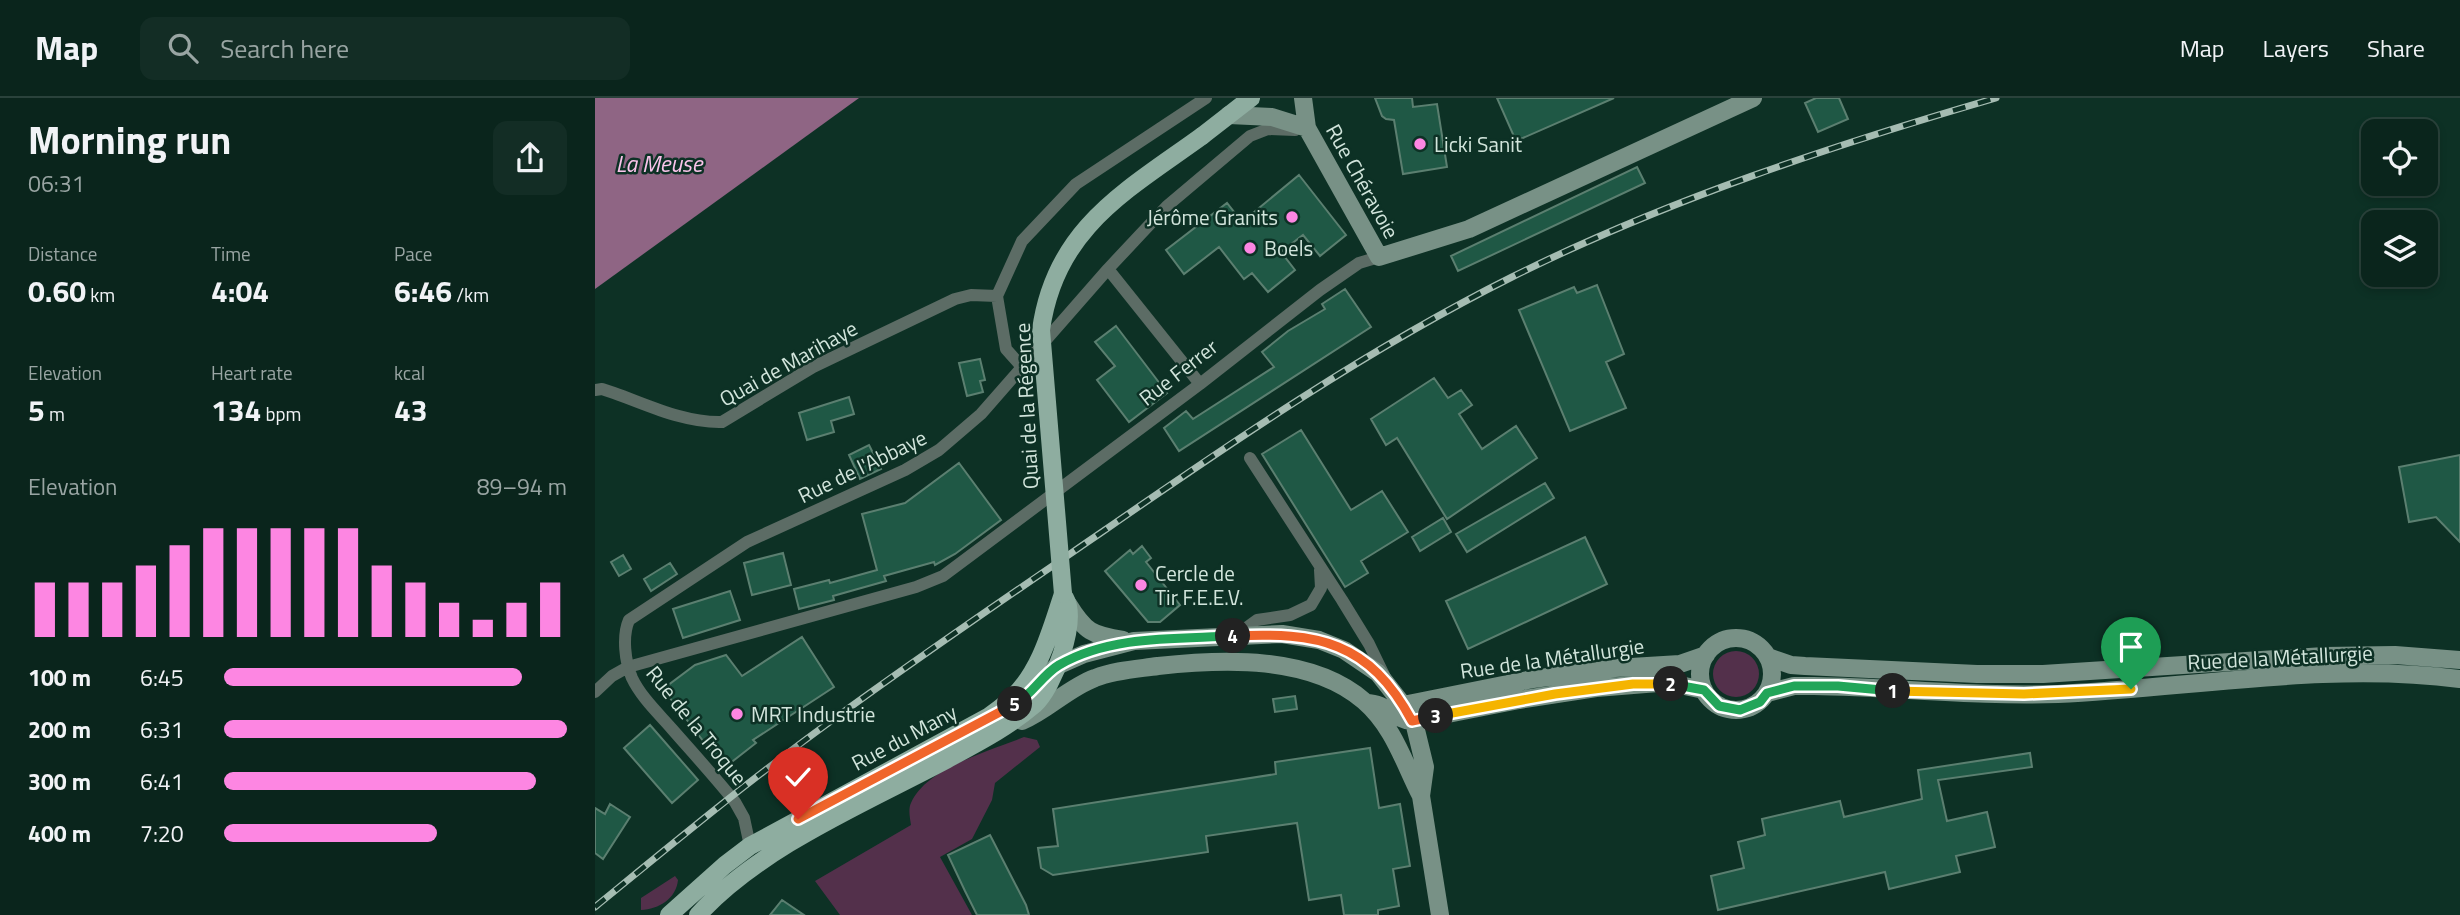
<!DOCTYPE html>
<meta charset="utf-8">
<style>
:root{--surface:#0a251c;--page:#132d25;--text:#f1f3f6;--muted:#99a5a3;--line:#2a423b;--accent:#fd86e2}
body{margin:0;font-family:"Titillium Web",sans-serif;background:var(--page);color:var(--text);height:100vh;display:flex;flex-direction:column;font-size:26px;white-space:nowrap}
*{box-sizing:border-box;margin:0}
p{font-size:23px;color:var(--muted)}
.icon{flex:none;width:38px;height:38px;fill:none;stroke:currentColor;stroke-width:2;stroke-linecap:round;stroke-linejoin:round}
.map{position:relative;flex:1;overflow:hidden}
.drawer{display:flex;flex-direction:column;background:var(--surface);width:595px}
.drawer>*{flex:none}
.controls{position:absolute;left:1766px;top:21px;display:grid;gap:14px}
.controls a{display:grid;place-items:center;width:77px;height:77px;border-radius:14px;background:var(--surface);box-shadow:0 4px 10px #0003,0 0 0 2px var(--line);font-size:35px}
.pin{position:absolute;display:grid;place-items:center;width:60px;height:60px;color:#fff;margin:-72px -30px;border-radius:50% 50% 50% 0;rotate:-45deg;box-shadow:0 0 7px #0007}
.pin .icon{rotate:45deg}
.km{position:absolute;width:35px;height:35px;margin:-18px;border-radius:50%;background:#222;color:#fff;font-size:19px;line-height:35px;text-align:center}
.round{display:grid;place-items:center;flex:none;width:74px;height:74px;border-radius:14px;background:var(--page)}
.summary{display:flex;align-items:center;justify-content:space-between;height:119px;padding:0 28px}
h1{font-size:38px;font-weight:700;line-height:52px}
.stats{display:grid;grid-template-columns:repeat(3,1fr);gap:10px;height:119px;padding:7px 28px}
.stats div{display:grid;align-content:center}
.stats b{font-size:30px;font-weight:700}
.stats small{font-size:19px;font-weight:400}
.stats p{font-size:19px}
.chart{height:196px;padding:14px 28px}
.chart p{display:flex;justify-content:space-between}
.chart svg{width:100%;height:126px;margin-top:7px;stroke:var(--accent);stroke-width:6}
ul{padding:0 28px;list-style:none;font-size:23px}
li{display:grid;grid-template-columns:112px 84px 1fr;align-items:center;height:52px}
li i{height:18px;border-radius:9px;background:var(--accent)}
header{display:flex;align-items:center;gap:42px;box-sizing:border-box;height:98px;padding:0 35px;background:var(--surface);border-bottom:2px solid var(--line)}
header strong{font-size:33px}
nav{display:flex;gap:38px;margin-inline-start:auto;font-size:24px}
.search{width:490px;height:63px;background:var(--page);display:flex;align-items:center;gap:18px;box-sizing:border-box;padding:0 24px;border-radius:14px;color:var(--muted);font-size:26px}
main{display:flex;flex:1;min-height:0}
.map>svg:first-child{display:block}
</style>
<header>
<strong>Map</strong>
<div class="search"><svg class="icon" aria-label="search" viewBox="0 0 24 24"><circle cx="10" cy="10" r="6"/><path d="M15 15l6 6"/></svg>Search here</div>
<nav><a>Map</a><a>Layers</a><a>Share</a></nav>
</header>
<main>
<section class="drawer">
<div class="summary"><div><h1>Morning run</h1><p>06:31</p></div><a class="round"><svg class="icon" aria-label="share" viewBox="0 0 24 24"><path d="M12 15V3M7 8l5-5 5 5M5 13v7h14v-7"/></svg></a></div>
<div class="stats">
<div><p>Distance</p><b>0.60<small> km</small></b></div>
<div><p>Time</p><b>4:04</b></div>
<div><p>Pace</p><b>6:46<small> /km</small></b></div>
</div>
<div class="stats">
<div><p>Elevation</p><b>5<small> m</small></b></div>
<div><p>Heart rate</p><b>134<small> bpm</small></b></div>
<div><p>kcal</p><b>43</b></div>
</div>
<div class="chart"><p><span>Elevation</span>89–94 m</p>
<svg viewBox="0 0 160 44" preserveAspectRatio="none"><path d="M5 44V25M15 44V25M25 44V25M35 44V19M45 44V12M55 44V6M65 44V6M75 44V6M85 44V6M95 44V6M105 44V19M115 44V25M125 44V32M135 44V38M145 44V32M155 44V25"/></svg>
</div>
<ul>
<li><b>100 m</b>6:45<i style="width:87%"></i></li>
<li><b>200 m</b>6:31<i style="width:100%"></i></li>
<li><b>300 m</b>6:41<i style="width:91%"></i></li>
<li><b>400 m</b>7:20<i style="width:62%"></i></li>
</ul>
</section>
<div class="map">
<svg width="1865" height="817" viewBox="0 0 1865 817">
<rect width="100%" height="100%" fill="#0d3125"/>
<path fill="#53304b" d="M1118 576a23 23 0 1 1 46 0a23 23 0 1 1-46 0Z
M429,639L442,642L445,649L400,685L397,702L377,741L345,759L377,817H245L220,783L316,727C315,720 313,711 316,705C332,669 395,653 429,639Z
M80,778L83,782C81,801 64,811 46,812V800Z"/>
<path fill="#8f6584" d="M0,0H264L0,191Z"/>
<path fill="#1f5845" stroke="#5b7f70" stroke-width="2" d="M780,0H817L818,9L842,6L852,69L808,76L799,22L791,21L787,18Z
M902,0H1019L921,43Z
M1221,0H1244L1253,21L1223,34L1210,5Z
M1042,69L1050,85L863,173L856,158Z
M704,77L751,137L725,158L708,137L686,154L700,172L673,194L657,175L649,181L624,149L589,176L571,152L632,105L647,124Z
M1002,187L1029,256L1011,264L1031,310L975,333L924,212L979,189L982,195Z
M750,191L776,229L584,353L569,330L591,313L598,321L679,269L667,254L693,233L730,211L727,206Z
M521,228L572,295L534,324L502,282L520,268L500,244Z
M385,261L390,282L385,283L388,294L372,298L364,265Z
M839,280L853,300L866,292L877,307L864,316L887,351L921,328L942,360L852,421L802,340L791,347L776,321Z
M254,299L259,316L236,323L239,334L212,342L204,315Z
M706,332L756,412L787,393L813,434L766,463L773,475L750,489L667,356Z
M274,347L286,371L265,381L254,357Z
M1865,357V444L1841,419L1814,424L1804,369Z
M364,365L406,422L360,456L340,467L339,464L289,478L291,483L238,498L239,502L204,511L199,491L234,482L235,485L282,472L267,416L310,405Z
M950,385L959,400L872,454L861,436Z
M848,420L856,434L825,453L817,439Z
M990,439L1012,486L873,551L851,503Z
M547,448L556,460L551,464L585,507L565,524H553L510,473L535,452L538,456Z
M188,455L196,487L157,497L149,465Z
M28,457L36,471L24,478L16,464Z
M75,465L82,476L56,493L49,481Z
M135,493L145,522L88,540L78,511Z
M207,539L239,589L158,642L161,645L129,670L68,591L100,567L131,557L147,578Z
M700,598L702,611L680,614L678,601Z
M55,627L103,682L77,705L29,650Z
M775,650L784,710L805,706L815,768L798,771L804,808L783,812V817H749L746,797L714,802L702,725L611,738L613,754L458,777L446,770L443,750L463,748L458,711L681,676L680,664Z
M1435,655L1437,669L1343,682L1352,723L1392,714L1400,749L1361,758L1365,774L1294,791L1290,774L1123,812L1116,778L1149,770L1143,744L1170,737L1167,721L1245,703L1249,719L1327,701L1323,672Z
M15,706L35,719L8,761L0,755V710L10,716Z
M395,737L431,807L434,817H382L370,793L353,757Z
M187,802L209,817H175Z"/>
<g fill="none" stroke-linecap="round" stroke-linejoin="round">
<path stroke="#5c6c65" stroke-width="12" d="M513,171L605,286
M428,270L411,251L402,198L427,143L481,86L611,0
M0,292L7,291L19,295C53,307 89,325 127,324L218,269L360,201L376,197L402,198
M655,360L747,502L774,546L790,579
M640,538L662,522L695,517L716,507L726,490L725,472
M0,594L17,578L33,569L321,489L348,478L605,286L725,192L764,165L784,159
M155,748L149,720L140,704C120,679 98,655 77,631C63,615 46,599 37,580C30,564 27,538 34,522L152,444L310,372L344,352L386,316L513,171L572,108L655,38L673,31L700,32"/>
<path stroke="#789186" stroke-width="18" d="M708,0L712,30L784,159L874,131L1158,0
M634,17L677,19L712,30
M473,506C490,534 497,537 528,542
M1105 576a36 36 0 1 1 72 0a36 36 0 1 1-72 0Z
M1173,559L1196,567L1210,568L1382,576H1448L1729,558L1800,557L1865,562
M1172,595L1199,588H1219C1300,589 1381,599 1463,596C1596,590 1732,564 1865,581
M424,603L446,580L464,567L489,556L539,543L687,536L724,542L749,552L783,575L808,607L820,628L830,669L826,698L845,817
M771,605C793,605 796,621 817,623L924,602L1001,590L1063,585L1080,586L1109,592
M808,607L938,581L1020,570L1085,566L1111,557
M427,623C453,612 473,590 500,580C520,572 542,571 563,568C628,561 716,557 769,603C799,629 809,665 826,698"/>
<path stroke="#8eada0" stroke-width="18" d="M607,38L656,0
M74,817L130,767L155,748L393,619C401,613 411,606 418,599C446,572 456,531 468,496
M103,817C165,749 268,706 349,663C380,646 412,630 439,607C459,589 483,523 470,500"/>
<defs>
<path id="rail" d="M0,809C76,747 152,684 232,626C322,560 415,497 507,434C640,342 773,251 917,179C1072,102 1236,48 1401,0"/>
</defs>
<use href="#rail" stroke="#a5bcb2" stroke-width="7"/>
<use href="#rail" stroke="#0d3125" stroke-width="4.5" stroke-dasharray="13" stroke-linecap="butt"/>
<path stroke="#8eada0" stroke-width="18" d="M468,496L446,232C460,130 531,93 607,38"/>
</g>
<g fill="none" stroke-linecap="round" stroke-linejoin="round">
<defs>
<path id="split-1" d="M1298,593L1429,596L1536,591"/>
<path id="split-2" d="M1076,586L1109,592L1124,608L1145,612L1165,604L1172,595L1199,588H1243L1298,593"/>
<path id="split-3" d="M841,618L960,596L1038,586H1076"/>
<path id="split-4" d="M638,538C723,534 774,543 817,623L841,618"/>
<path id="split-5" d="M420,606C437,597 447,577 464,567C516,537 581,541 638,538"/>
<path id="split-6" d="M203,721L420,606"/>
</defs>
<use href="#split-1" stroke="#fff" stroke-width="14"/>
<use href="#split-2" stroke="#fff" stroke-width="14"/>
<use href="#split-3" stroke="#fff" stroke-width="14"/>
<use href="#split-4" stroke="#fff" stroke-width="14"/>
<use href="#split-5" stroke="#fff" stroke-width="14"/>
<use href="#split-6" stroke="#fff" stroke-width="14"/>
<use href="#split-1" stroke="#f5b400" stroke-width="9"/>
<use href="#split-2" stroke="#22a559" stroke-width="9"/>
<use href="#split-3" stroke="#f5b400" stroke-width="9"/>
<use href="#split-4" stroke="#f0652b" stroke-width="9"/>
<use href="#split-5" stroke="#22a559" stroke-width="9"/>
<use href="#split-6" stroke="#f0652b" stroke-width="9"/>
</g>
<g fill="#fd86e2" stroke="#0d3125" stroke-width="2.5">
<circle cx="825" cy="46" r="7"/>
<circle cx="697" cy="119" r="7"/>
<circle cx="655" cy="150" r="7"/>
<circle cx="546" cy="487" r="7"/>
<circle cx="142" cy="616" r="7"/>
</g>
<g text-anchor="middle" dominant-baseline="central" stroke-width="5" stroke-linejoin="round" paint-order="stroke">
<g font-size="21" fill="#d2e5dc" stroke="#0d3125" text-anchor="start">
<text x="839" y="46">Licki Sanit</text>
<text x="683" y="119" text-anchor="end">Jérôme Granits</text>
<text x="669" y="150">Boels</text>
<text x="560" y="475">Cercle de<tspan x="560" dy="24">Tir F.E.E.V.</tspan></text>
<text x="156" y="616">MRT Industrie</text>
</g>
<g font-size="21" fill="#d2e5dc" stroke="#0d3125">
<text transform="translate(768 83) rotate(61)">Rue Chéravoie</text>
<text transform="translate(193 265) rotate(-29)">Quai de Marihaye</text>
<text transform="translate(583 274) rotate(-38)">Rue Ferrer</text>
<text transform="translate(431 308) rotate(-93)">Quai de la Régence</text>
<text transform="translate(267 368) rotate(-26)">Rue de l'Abbaye</text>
<text transform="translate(1685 559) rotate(-3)">Rue de la Métallurgie</text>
<text transform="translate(957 560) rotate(-8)">Rue de la Métallurgie</text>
<text transform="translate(102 627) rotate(51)">Rue de la Troque</text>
<text transform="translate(309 639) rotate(-28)">Rue du Many</text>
</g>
<g font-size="23" font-style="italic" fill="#fbc5ec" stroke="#0d3125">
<text x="64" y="65">La Meuse</text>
</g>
</g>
</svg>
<div class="controls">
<a><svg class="icon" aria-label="locate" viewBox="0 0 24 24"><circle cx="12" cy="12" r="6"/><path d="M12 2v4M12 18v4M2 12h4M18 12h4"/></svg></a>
<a><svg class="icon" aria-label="layers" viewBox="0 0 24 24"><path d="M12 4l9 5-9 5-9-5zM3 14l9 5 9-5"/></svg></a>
</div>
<div class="pin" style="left:1536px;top:591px;background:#1e9e55"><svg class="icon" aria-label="arrive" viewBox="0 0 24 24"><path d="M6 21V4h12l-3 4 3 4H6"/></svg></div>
<div class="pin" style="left:203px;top:721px;background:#d93025"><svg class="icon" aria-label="check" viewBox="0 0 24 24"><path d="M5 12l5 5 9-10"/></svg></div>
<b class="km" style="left:1298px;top:593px">1</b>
<b class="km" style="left:1076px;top:586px">2</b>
<b class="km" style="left:841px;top:618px">3</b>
<b class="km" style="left:638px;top:538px">4</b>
<b class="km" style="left:420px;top:606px">5</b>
</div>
</main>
